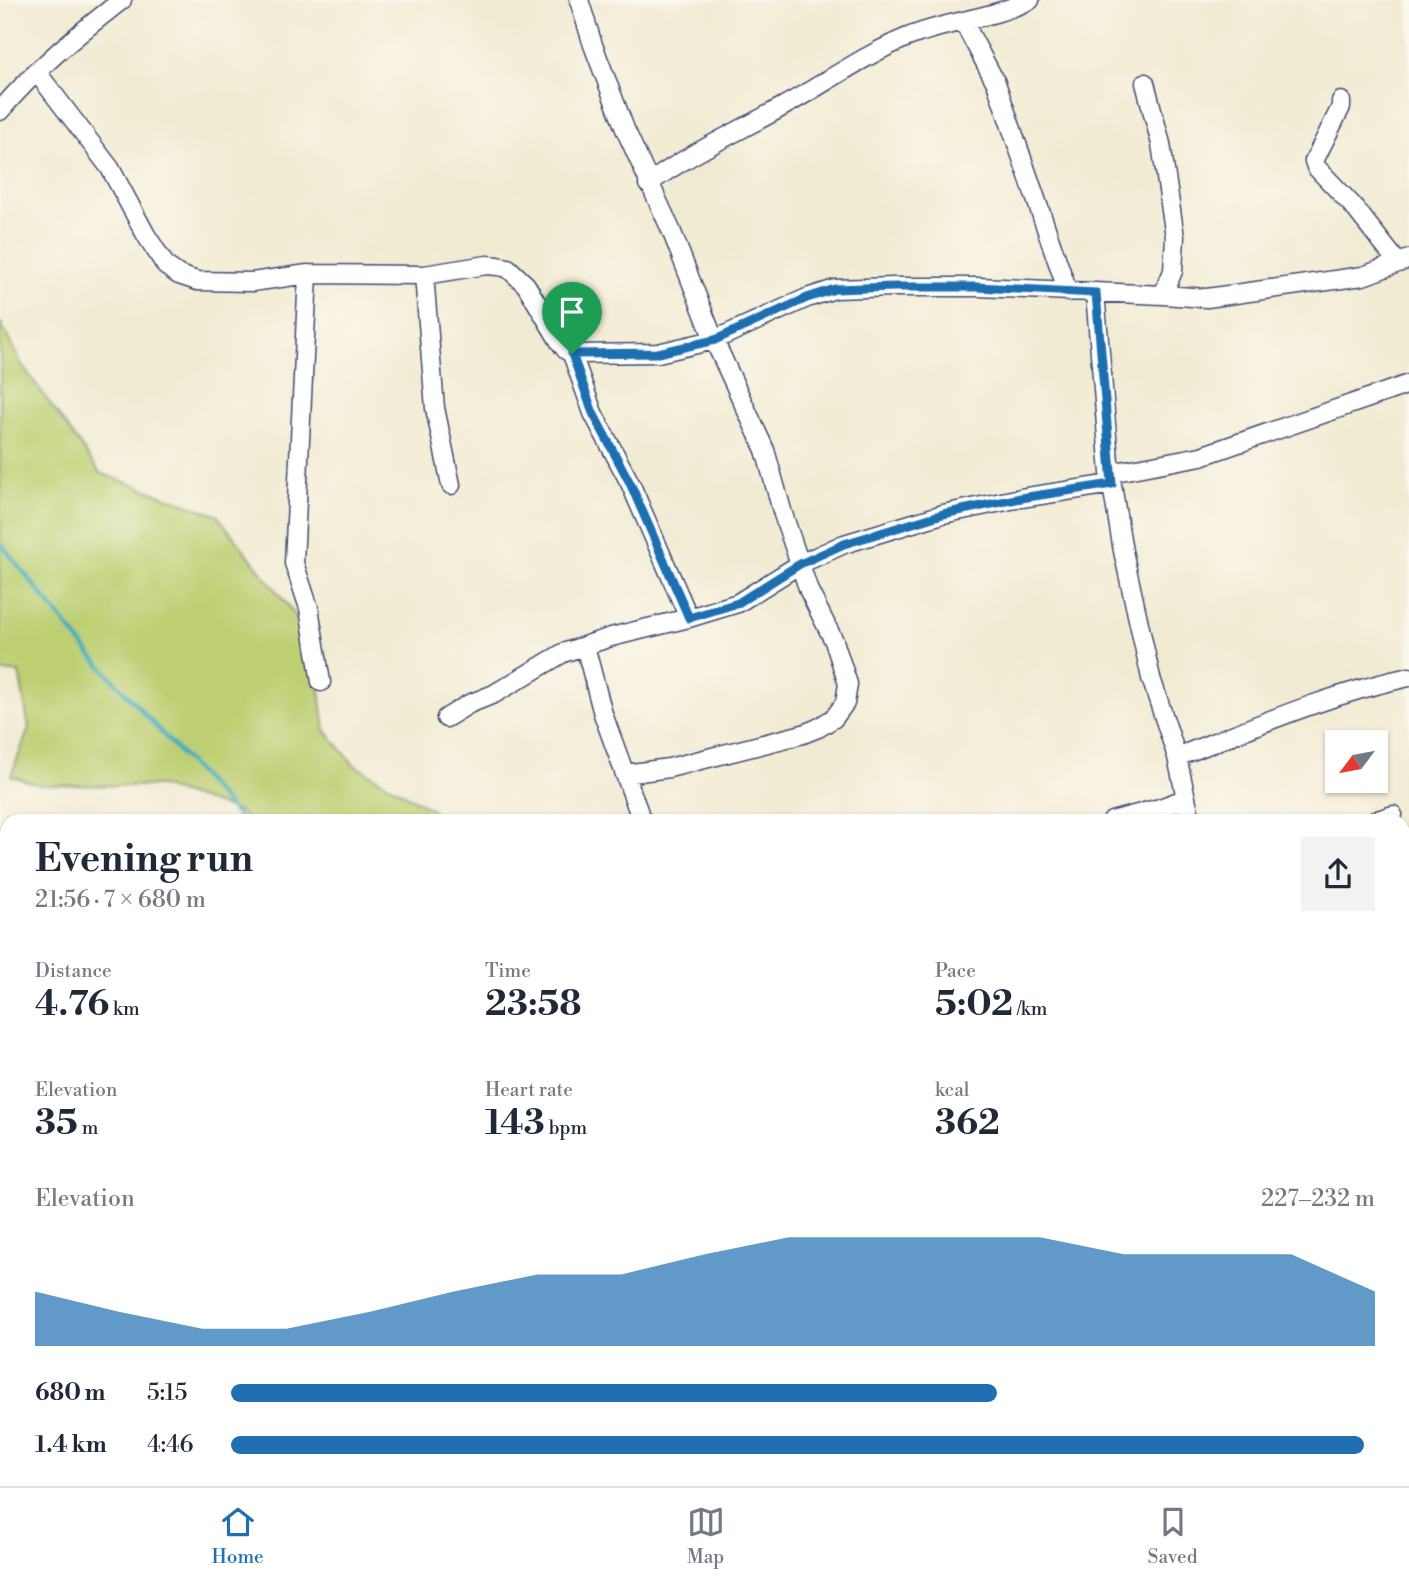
<!DOCTYPE html>
<meta charset="utf-8">
<style>
:root{--surface:#fff;--page:#f2f2f3;--text:#1f2937;--muted:#747a83;--line:#e0e1e3;--accent:#1f6fb2}
body{margin:0;font-family:"Libre Bodoni",serif;background:var(--page);color:var(--text);height:100vh;display:flex;flex-direction:column;font-size:26px;white-space:nowrap}
*{box-sizing:border-box;margin:0}
p{font-size:23px;color:var(--muted)}
.icon{flex:none;width:38px;height:38px;fill:none;stroke:currentColor;stroke-width:2;stroke-linecap:round;stroke-linejoin:round}
.map{position:relative;flex:1;overflow:hidden}
.side{position:absolute;left:0px;top:814px;width:1410px;height:674px;display:flex;flex-direction:column;background:var(--surface);border-radius:21px 21px 0 0;box-shadow:0 2px 5px #0004}
.side>*{flex:none}
.needle{width:46px;rotate:238deg}
.controls{position:absolute;left:1325px;top:730px;display:grid;gap:14px}
.controls a{display:grid;place-items:center;width:63px;height:63px;border-radius:0px;background:var(--surface);box-shadow:0 2px 5px #0004;font-size:35px}
.pin{position:absolute;display:grid;place-items:center;width:60px;height:60px;color:#fff;margin:-72px -30px;border-radius:50% 50% 50% 0;rotate:-45deg;box-shadow:0 0 7px #0007}
.pin .icon{rotate:45deg}
.round{display:grid;place-items:center;flex:none;width:74px;height:74px;border-radius:0px;background:var(--page)}
.headline{display:flex;align-items:center;justify-content:space-between;height:119px;padding:0 35px}
h1{font-size:38px;font-weight:800;line-height:52px}
.metrics{display:grid;grid-template-columns:repeat(3,1fr);gap:10px;height:119px;padding:7px 35px}
.metrics div{display:grid;align-content:center}
.metrics b{font-size:35px;font-weight:800}
.metrics small{font-size:19px;font-weight:400}
.metrics p{font-size:19px}
.chart{height:196px;padding:14px 35px}
.chart p{display:flex;justify-content:space-between}
.chart svg{width:100%;height:126px;margin-top:7px;fill:var(--accent);opacity:.7}
ul{padding:0 35px;list-style:none;font-size:23px}
li{display:grid;grid-template-columns:112px 84px 1fr;align-items:center;height:52px}
li i{height:18px;border-radius:9px;background:var(--accent)}
.menu{display:flex;justify-content:space-around;align-items:center;height:98px;border-top:2px solid var(--line);background:var(--surface);font-size:19px;color:var(--muted)}
.menu a{display:grid;justify-items:center;gap:4px}
.menu .on{color:var(--accent)}
.map>svg:first-child{display:block}
</style>
<div class="map">
<svg width="1409" height="1486" viewBox="0 0 1409 1486">
<rect width="100%" height="100%" fill="#fbf7ec"/>
<filter id="ink" filterUnits="userSpaceOnUse"><feTurbulence type="fractalNoise" baseFrequency=".0143" numOctaves="2"/><feDisplacementMap in="SourceGraphic" scale="14" xChannelSelector="R" yChannelSelector="G"/><feConvolveMatrix kernelMatrix="1 2 1 2 8 2 1 2 1" color-interpolation-filters="sRGB"/></filter>
<filter id="wash" filterUnits="userSpaceOnUse"><feTurbulence type="fractalNoise" baseFrequency=".00686" numOctaves="4" result="noise"/><feDisplacementMap in="SourceGraphic" scale="28" xChannelSelector="R" yChannelSelector="G"/><feGaussianBlur stdDeviation="1.57" result="paint"/><feColorMatrix in="noise" values="0 0 0 0 0 0 0 0 0 0 0 0 0 0 0 0 0 1.4 0 .05"/><feComposite in="paint" operator="in"/></filter>
<g filter="url(#wash)">
<rect width="100%" height="100%" fill="#f2ebd3"/>
<path fill="#bdcf72" stroke="#6c7f68" stroke-width="2" d="M0,322L22,365L100,473L217,515L313,638L325,730L354,765L431,809L442,821H250L238,811L160,786L41,785L11,776L29,728L19,672H0Z
M593,1480H715V1486H591Z"/>
<g fill="none" stroke-linecap="round" stroke-linejoin="round">
<path stroke="#3dadb8" stroke-width="4.5" d="M0,543L90,654L242,821
M682,1480L683,1486"/>
</g>
</g>
<g filter="url(#ink)">
<g fill="none" stroke-linecap="round" stroke-linejoin="round">
<defs>
<path id="minor" d="M579,0L593,45L625,129L671,230L714,340L765,450L783,514L809,591L834,641L848,684L845,703L834,718L818,728L803,734L669,768L625,774
M963,21L996,83L1068,292
M36,71L110,168L146,235L166,266L179,275L197,281L252,282L308,274L424,275L487,265L498,266L508,268L526,285L560,342L566,350L572,354L593,413L630,483L689,618
M1145,83L1161,144L1175,237L1173,271L1163,295
M1341,101V107L1314,161L1316,167L1354,207L1398,263
M0,111C36,68 78,34 122,0
M648,184C690,153 738,132 782,107C824,84 864,55 908,37C947,21 991,19 1030,0
M308,274L294,563L309,608L321,682
M424,275L435,408L451,485
M1095,293L1110,473L1123,551L1151,678L1177,757L1191,821
M572,354L658,353L714,340L807,298L835,289L894,287H977L1163,295L1207,298L1363,276L1409,259
M1110,473L1201,456L1409,384
M585,646L603,714L642,821
M446,718L469,704L494,694L563,653L611,637L689,618L738,603L800,564L844,544L943,514L1021,498L1112,484
M1177,757C1253,727 1329,694 1409,677
M1112,821L1160,808L1185,799
M1374,821L1393,815
M1404,964L1409,963
M0,971L7,975
M0,1143L7,1140
M0,1259L7,1273
M121,1480L123,1486
M288,1480L290,1486
M1090,1480L1091,1486
M422,1486L427,1480"/>
</defs>
<use href="#minor" stroke="#3b4b70" stroke-width="21"/>
<use href="#minor" stroke="#fff" stroke-width="18"/>
</g>
</g>
<g fill="none" stroke-linecap="round" stroke-linejoin="round" filter="url(#ink)">
<defs>
<path id="route" d="M894,287H976L1096,293L1112,484L1021,498L943,514L844,544L800,564L738,603L689,618L630,483L593,413L572,354L658,353L715,340L807,298L835,289Z"/>
</defs>
<use href="#route" stroke="#fff" stroke-width="14"/>
<use href="#route" stroke="#1f6fb2" stroke-width="9"/>
</g>
</svg>
<div class="controls">
<a><svg class="needle" viewBox="-14 -14 28 28"><path d="M0-13l5 13h-10z" fill="#e53935"/><path d="M0 13l5-13h-10z" fill="#747a83"/></svg></a>
</div>
<div class="pin" style="left:572px;top:354px;background:#1e9e55"><svg class="icon" aria-label="arrive" viewBox="0 0 24 24"><path d="M6 21V4h12l-3 4 3 4H6"/></svg></div>
<section class="side">
<div class="headline"><div><h1>Evening run</h1><p>21:56 · 7 × 680 m</p></div><a class="round"><svg class="icon" aria-label="share" viewBox="0 0 24 24"><path d="M12 15V3M7 8l5-5 5 5M5 13v7h14v-7"/></svg></a></div>
<div class="metrics">
<div><p>Distance</p><b>4.76<small> km</small></b></div>
<div><p>Time</p><b>23:58</b></div>
<div><p>Pace</p><b>5:02<small> /km</small></b></div>
</div>
<div class="metrics">
<div><p>Elevation</p><b>35<small> m</small></b></div>
<div><p>Heart rate</p><b>143<small> bpm</small></b></div>
<div><p>kcal</p><b>362</b></div>
</div>
<div class="chart"><p><span>Elevation</span>227–232 m</p>
<svg viewBox="0 0 160 44" preserveAspectRatio="none"><path d="M0 44V25L10 32L20 38L30 38L40 32L50 25L60 19L70 19L80 12L90 6L100 6L110 6L120 6L130 12L140 12L150 12L160 25V44z"/></svg>
</div>
<ul>
<li><b>680 m</b>5:15<i style="width:67%"></i></li>
<li><b>1.4 km</b>4:46<i style="width:99%"></i></li>
</ul>
</section>
</div>
<nav class="menu">
<a class="on"><svg class="icon" aria-label="home" viewBox="0 0 24 24"><path d="M3 11l9-7 9 7M6 9v11h12V9"/></svg>Home</a>
<a><svg class="icon" aria-label="map" viewBox="0 0 24 24"><path d="M3 6l6-2 6 2 6-2v14l-6 2-6-2-6 2zM9 4v14M15 6v14"/></svg>Map</a>
<a><svg class="icon" aria-label="saved" viewBox="0 0 24 24"><path d="M7 4h10v16l-5-4-5 4z"/></svg>Saved</a>
</nav>
